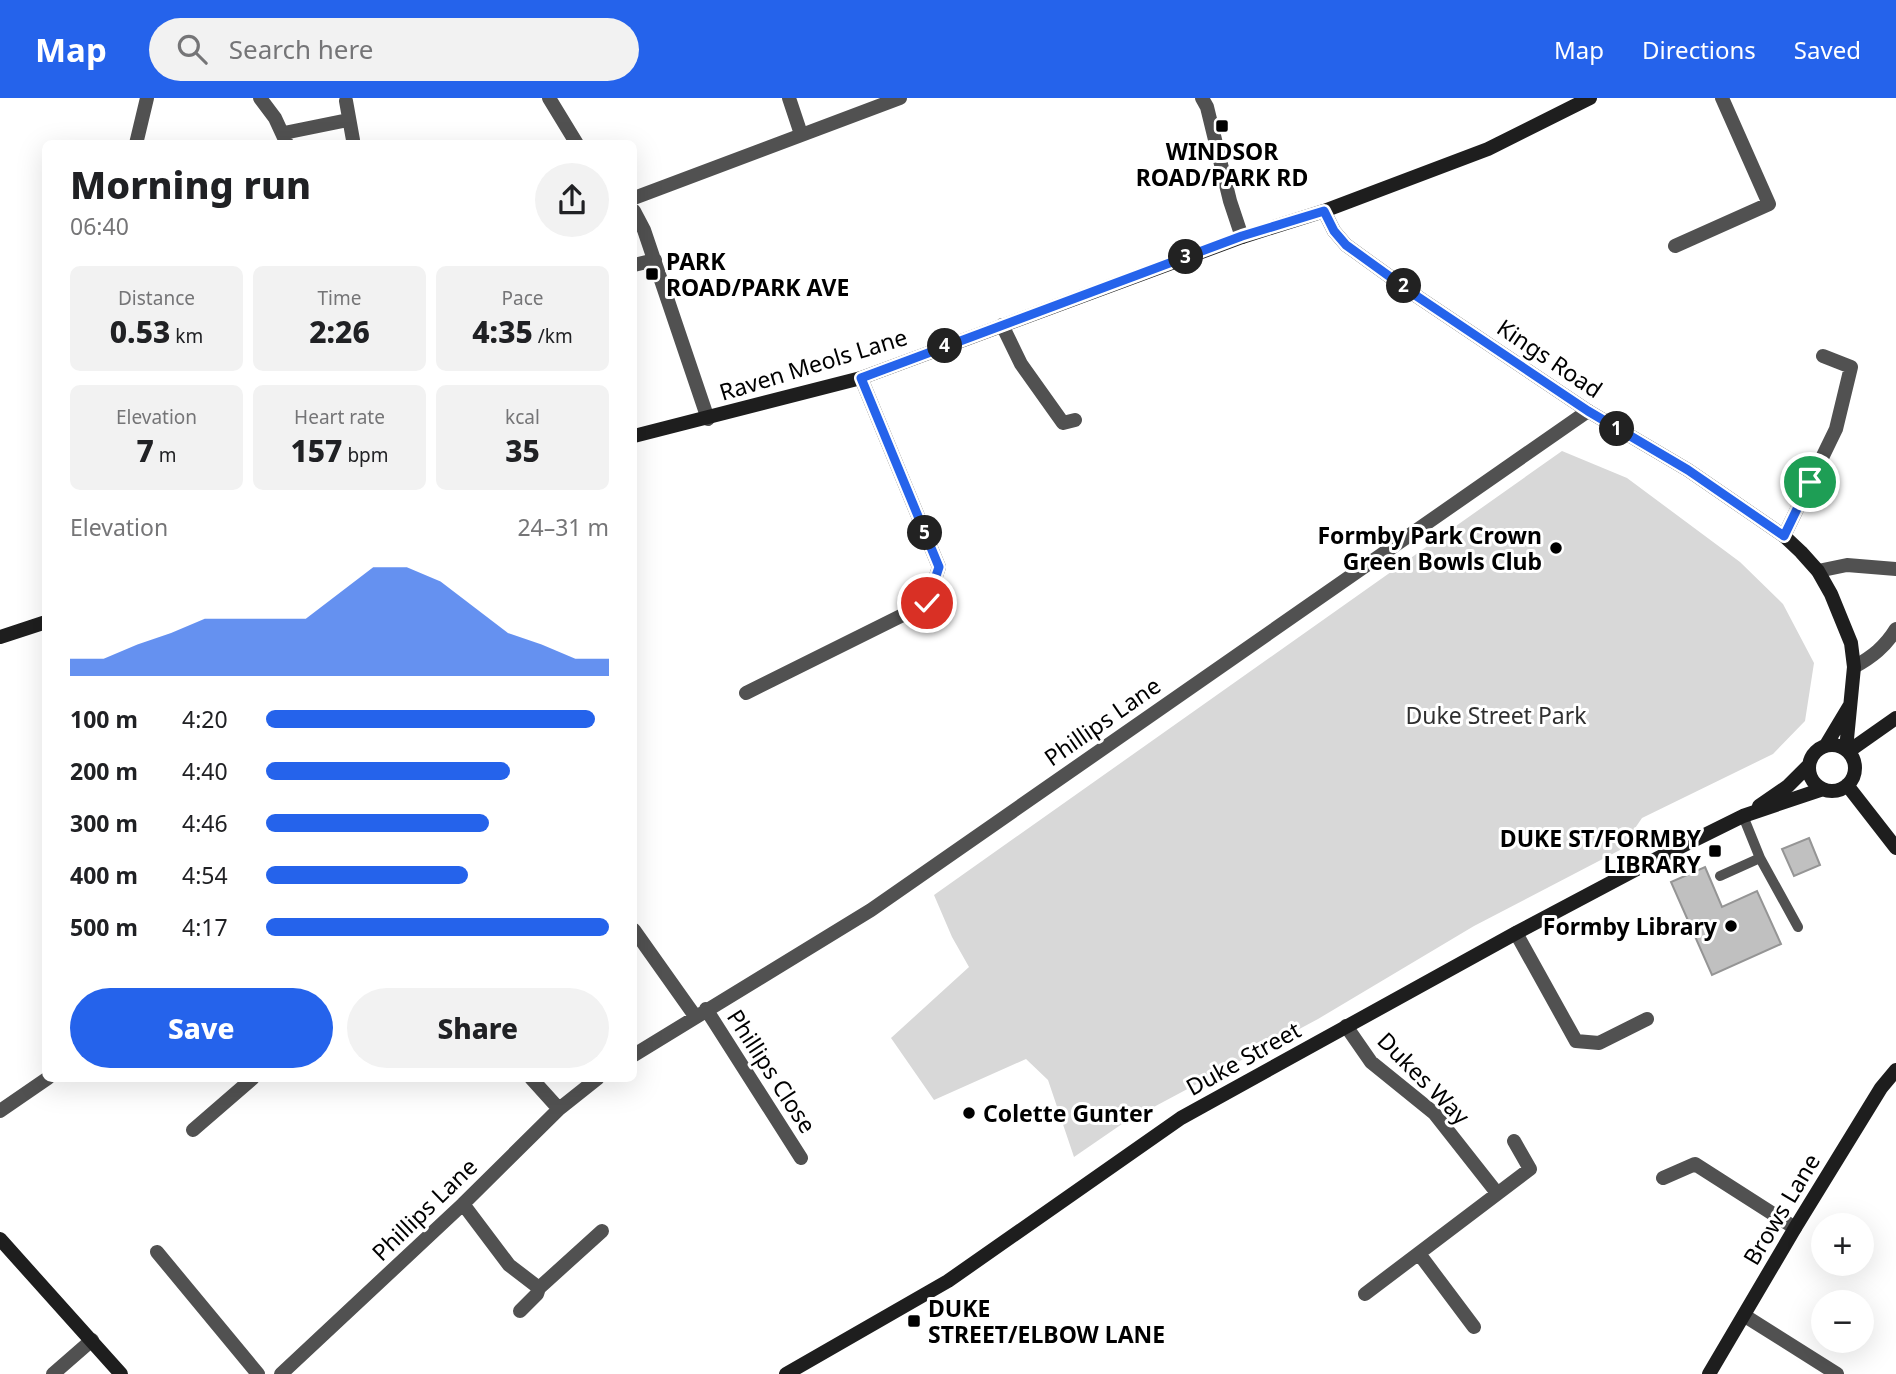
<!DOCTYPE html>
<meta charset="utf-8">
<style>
:root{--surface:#fff;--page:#f2f2f2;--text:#202124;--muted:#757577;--accent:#2563eb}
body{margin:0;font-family:"Noto Sans",sans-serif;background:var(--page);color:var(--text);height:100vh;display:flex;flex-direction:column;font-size:26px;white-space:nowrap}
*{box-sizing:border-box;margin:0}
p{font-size:23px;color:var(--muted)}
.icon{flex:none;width:38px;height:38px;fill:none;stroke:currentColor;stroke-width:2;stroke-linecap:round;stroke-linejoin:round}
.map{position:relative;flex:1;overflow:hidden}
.side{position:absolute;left:42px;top:42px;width:595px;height:942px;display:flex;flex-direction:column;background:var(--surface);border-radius:10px;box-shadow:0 7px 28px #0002}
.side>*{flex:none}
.buttons{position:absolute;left:1811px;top:1115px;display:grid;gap:14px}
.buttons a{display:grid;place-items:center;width:63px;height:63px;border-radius:50%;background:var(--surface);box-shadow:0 7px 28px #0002;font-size:35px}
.pin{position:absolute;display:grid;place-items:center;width:60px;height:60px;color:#fff;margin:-30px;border:4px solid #fff;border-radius:50%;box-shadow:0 2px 7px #0007}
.km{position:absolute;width:35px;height:35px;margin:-18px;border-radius:50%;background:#222;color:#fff;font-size:19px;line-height:35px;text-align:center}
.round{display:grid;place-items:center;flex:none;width:74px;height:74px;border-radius:37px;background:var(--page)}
.head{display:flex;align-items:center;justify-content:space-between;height:119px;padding:0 28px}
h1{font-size:38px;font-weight:800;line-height:52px}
.metrics{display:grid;grid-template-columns:repeat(3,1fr);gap:10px;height:119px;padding:7px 28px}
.metrics div{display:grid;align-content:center;border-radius:10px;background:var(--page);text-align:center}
.metrics b{font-size:30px;font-weight:800}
.metrics small{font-size:19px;font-weight:400}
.metrics p{font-size:19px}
.chart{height:196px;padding:14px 28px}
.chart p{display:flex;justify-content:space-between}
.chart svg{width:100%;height:126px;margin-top:7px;fill:var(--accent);opacity:.7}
.action{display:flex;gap:14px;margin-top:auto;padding:14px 28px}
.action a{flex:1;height:80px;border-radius:42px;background:var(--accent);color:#fff;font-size:28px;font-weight:800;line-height:80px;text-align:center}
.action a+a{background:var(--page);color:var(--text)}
ul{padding:0 28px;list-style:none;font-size:23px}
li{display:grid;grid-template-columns:112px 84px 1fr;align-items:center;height:52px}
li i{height:18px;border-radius:9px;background:var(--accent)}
header{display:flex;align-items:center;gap:42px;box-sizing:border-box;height:98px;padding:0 35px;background:var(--accent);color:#fff}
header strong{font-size:33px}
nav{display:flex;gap:38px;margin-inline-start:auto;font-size:24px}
.search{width:490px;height:63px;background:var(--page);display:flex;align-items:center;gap:18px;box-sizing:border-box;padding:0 24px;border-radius:38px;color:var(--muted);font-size:26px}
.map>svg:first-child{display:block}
</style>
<header>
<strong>Map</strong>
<div class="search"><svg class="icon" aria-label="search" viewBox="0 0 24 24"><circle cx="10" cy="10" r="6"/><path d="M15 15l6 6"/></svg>Search here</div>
<nav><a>Map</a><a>Directions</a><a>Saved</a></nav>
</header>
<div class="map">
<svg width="1896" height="1276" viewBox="0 0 1896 1276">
<rect width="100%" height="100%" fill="#fff"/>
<path fill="#d8d8d8" d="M1562,353L1627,380L1740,464L1783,506L1814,565L1805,623L1773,656L1642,720L1620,752L1474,828L1318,921L1122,1026L1074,1059L1048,982L1026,961L934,1002L891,940L969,869L952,839L934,797Z"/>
<path fill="#c0c0c0" stroke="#959595" stroke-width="2" d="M1809,740L1820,767L1794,778L1782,751Z
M1705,769L1722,809L1757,793L1781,846L1712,877L1671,784Z"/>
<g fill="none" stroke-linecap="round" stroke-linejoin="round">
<path stroke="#515151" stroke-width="10" d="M1743,718L1760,760L1798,829
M1720,778L1760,760"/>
<path stroke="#515151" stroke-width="14" d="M260,0L275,20L287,46
M549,0L577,46
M789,0L801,36
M1202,0L1207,9L1230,103L1242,139
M346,3L353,42
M284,35L348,22
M136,46L147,0
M634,100L900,0
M634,113L644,132L708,321
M1675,148L1769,106L1722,0
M634,167L655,162
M1002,227L1021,266L1063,325L1075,322
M1784,438L1836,331L1851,269L1823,258
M1818,473L1847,467L1896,471
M1854,569C1872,559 1885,549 1896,531
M746,595L927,505L939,469L861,280
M634,832L695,918
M1516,835L1576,943L1599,945L1647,921
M706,911L801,1060
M1346,928L1371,964L1434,1015L1497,1095
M634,957L871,812L1588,313
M531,980L559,1011
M0,1013L48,980
M193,1032L253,980
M1663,1080L1695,1066L1795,1130
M463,1106L509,1167L539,1190
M157,1154L258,1276
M1420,1157L1474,1229
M1365,1196L1530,1071L1514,1043
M520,1213L537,1196L539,1190L602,1133
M1745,1218L1837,1276
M53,1276L92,1242
M281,1276L463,1106L559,1011L598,980"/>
<path stroke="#1e1e1e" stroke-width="14" d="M1324,113L1334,133L1346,147L1418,199L1588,313L1688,372L1784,438L1801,454L1818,473L1831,496L1851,545L1854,569L1846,651
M634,338L861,280L1242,139L1324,113L1488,51L1590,0
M0,539L46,524
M1809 670a23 23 0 1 1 46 0a23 23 0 1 1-46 0Z
M1826,647L1850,607
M1849,653L1896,620
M1847,687L1896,750
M1759,708L1788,688L1809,667
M0,1141L121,1276
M786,1276L948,1183L1181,1020L1516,835L1648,765L1743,718L1823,691
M1709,1276L1795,1130L1881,990L1896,972"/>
</g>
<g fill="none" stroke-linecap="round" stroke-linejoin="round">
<defs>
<path id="route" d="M927,505L939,469L861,280L1242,138L1324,113L1334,133L1346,147L1418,199L1588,313L1688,372L1784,438L1810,384"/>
</defs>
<use href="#route" stroke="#fff" stroke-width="14"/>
<use href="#route" stroke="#2563eb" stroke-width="9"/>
</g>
<g fill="#000" stroke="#fff" stroke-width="2.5">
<rect x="1215" y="21" width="14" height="14" rx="3.5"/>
<rect x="645" y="169" width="14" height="14" rx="3.5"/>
<circle cx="1556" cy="450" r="7"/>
<rect x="1708" y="746" width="14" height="14" rx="3.5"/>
<circle cx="1731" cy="828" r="7"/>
<circle cx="969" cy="1015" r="7"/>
<rect x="907" y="1216" width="14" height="14" rx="3.5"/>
</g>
<g text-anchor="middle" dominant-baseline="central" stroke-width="6" stroke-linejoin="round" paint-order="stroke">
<g font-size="23" font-weight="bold" fill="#000" stroke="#fff" text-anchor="start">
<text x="1222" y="53" text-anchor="middle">WINDSOR<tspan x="1222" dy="26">ROAD/PARK RD</tspan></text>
<text x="666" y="163">PARK<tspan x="666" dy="26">ROAD/PARK AVE</tspan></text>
<text x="1542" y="437" text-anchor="end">Formby Park Crown<tspan x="1542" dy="26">Green Bowls Club</tspan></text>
<text x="1701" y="740" text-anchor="end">DUKE ST/FORMBY<tspan x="1701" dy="26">LIBRARY</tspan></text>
<text x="1717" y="828" text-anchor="end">Formby Library</text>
<text x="983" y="1015">Colette Gunter</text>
<text x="928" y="1210">DUKE<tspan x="928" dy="26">STREET/ELBOW LANE</tspan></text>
</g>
<g font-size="23" fill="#000" stroke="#fff">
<text transform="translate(1550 260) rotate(34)">Kings Road</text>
<text transform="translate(813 266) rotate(-17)">Raven Meols Lane</text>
<text transform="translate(1102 623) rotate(-35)">Phillips Lane</text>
<text transform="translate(1243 960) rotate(-29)">Duke Street</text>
<text transform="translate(772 973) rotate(57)">Phillips Close</text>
<text transform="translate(1424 980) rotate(45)">Dukes Way</text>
<text transform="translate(424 1111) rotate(-44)">Phillips Lane</text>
<text transform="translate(1781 1111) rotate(-59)">Brows Lane</text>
</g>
<g font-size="23" fill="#2f2f2f" stroke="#fff">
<text x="1496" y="617">Duke Street Park</text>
</g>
</g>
</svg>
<div class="buttons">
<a>+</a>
<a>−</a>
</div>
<div class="pin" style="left:1810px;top:384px;background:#1e9e55"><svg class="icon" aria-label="arrive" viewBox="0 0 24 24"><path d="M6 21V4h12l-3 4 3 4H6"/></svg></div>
<div class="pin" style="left:927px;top:505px;background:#d93025"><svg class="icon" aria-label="check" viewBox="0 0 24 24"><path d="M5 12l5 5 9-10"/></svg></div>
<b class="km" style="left:1617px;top:331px">1</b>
<b class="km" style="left:1404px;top:188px">2</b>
<b class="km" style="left:1186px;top:159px">3</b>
<b class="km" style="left:945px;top:248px">4</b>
<b class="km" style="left:925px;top:435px">5</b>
<section class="side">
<div class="head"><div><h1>Morning run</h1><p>06:40</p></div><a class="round"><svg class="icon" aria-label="share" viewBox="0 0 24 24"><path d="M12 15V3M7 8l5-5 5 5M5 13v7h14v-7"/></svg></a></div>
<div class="metrics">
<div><p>Distance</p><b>0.53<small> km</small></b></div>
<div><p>Time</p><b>2:26</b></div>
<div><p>Pace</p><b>4:35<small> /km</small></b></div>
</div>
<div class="metrics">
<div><p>Elevation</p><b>7<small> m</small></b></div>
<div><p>Heart rate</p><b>157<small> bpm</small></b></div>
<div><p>kcal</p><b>35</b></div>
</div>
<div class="chart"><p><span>Elevation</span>24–31 m</p>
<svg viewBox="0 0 160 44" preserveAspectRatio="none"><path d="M0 44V38L10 38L20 33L30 29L40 24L50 24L60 24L70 24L80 15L90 6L100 6L110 11L120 20L130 29L140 33L150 38L160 38V44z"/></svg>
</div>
<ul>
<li><b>100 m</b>4:20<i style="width:96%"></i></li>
<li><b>200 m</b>4:40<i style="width:71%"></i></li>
<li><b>300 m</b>4:46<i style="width:65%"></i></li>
<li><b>400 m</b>4:54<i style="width:59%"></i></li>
<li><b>500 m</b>4:17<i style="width:100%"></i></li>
</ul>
<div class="action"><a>Save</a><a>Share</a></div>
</section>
</div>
